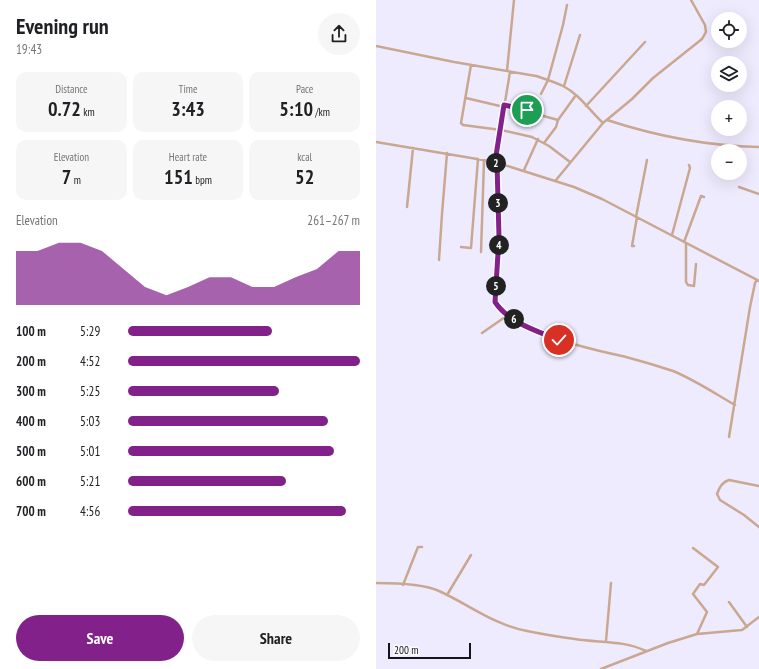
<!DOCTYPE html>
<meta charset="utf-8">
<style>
:root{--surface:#fff;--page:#f6f6f6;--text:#202124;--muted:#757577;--accent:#83218b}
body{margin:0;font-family:"PT Sans Narrow",sans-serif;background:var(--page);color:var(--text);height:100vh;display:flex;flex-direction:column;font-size:15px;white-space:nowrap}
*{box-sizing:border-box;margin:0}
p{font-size:13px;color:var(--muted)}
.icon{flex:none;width:22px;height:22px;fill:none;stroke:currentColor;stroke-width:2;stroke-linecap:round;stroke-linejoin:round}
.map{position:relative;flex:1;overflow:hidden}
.drawer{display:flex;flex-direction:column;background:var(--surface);width:376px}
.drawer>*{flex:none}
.controls{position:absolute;left:335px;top:12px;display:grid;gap:8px}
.controls a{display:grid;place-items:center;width:36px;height:36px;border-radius:50%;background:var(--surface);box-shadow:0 4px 16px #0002;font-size:20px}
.scale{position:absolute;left:12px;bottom:10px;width:83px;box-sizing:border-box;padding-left:4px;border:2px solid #15141a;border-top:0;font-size:11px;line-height:14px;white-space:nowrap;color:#15141a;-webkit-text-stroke:3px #fbfbfe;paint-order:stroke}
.pin{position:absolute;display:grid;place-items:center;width:34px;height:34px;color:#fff;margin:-17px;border:2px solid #fff;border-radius:50%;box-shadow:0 1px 4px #0007}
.km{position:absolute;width:20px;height:20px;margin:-10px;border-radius:50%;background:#222;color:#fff;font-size:11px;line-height:20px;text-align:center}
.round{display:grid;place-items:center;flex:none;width:42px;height:42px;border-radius:21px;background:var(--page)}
.head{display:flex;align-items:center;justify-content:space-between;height:68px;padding:0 16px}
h1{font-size:22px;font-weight:800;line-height:30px}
.figures{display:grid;grid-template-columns:repeat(3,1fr);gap:6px;height:68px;padding:4px 16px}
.figures div{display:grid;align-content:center;border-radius:10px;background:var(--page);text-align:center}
.figures b{font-size:20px;font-weight:800}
.figures small{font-size:11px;font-weight:400}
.figures p{font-size:11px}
.chart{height:112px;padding:8px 16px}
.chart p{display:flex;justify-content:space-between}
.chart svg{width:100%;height:72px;margin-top:4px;fill:var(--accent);opacity:.7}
.action{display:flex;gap:8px;margin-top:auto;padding:8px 16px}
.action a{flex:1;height:46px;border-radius:24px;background:var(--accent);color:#fff;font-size:16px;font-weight:800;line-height:46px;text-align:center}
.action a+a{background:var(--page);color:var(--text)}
ul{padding:0 16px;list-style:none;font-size:13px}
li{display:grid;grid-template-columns:64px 48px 1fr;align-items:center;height:30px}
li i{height:10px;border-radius:5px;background:var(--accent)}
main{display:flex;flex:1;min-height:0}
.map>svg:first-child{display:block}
</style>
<main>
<section class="drawer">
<div class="head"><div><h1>Evening run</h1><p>19:43</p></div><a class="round"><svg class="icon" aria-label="share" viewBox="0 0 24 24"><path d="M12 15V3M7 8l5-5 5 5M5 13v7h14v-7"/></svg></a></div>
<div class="figures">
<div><p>Distance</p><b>0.72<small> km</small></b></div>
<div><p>Time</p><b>3:43</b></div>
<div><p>Pace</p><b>5:10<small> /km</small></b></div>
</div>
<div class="figures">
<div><p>Elevation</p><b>7<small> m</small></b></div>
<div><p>Heart rate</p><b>151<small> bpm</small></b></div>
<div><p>kcal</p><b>52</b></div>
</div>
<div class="chart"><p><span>Elevation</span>261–267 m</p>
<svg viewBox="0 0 160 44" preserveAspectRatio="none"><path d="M0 44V11L10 11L20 6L30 6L40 11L50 22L60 33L70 38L80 33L90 27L100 27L110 33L120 33L130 27L140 22L150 11L160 11V44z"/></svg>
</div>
<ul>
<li><b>100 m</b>5:29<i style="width:62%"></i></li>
<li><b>200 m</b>4:52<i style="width:100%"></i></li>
<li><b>300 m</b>5:25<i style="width:65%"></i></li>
<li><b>400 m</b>5:03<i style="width:86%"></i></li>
<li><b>500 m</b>5:01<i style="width:89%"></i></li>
<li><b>600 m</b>5:21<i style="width:68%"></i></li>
<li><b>700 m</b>4:56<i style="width:94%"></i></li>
</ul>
<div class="action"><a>Save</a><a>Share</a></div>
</section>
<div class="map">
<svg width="383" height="669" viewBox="0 0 383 669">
<rect width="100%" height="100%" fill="#efebfe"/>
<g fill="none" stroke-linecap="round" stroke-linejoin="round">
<path stroke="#c9a791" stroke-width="2.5" d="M0,46L78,62L160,76C169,79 179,82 187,86C203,94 214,111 227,123
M95,65L85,123L87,125L125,130L156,137L173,146L194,162
M131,71L138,0
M188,86L204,35
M165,94L172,80L187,25L191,5
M90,98L128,107
M128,105L182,120L200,95
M210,106L269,42
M231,120C280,136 332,146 383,147
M0,142L119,162L198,187L226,199L383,281
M168,143L180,127L182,120
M119,162L134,72
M121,163L123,237L119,296C120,330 223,351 250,357C265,361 282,366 297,371C319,380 338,393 359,405
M148,170L162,139
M180,180L227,123L256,99L277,78L326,39L330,32L329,25L315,0
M363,187L383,194
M31,207L37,148
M260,217L271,160
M296,235L314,168L313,165
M308,242L325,196L328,197
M310,243V282L312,285L318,286L320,264
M258,246H256L261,217
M85,247L95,248L102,159
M105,252L108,161
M63,260L66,214L71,153
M106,333L132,315
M353,437L374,307L379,283L381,280
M383,486L353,480C346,482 343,488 341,494L344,500L368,515L383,527
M317,548L342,567L328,585L324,584L317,594L331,612L321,634
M0,583C17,583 48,584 63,591C92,604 118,625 151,631C166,634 183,637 199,639C223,643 247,640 270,651
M27,585L42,547H46
M71,595L95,555
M353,602L371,627
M230,641L235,583
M225,669L292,643L321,634L366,630L383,617"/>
</g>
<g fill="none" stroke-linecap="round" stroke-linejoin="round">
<defs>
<path id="route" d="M151,110L128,105L119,162L121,163L123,237L119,302C133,323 161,331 183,340"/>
</defs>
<use href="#route" stroke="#fff" stroke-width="8"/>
<use href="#route" stroke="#83218b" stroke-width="5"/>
</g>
</svg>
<div class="controls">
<a><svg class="icon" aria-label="locate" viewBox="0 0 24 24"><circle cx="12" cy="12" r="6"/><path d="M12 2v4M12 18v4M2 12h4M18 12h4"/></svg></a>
<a><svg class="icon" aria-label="layers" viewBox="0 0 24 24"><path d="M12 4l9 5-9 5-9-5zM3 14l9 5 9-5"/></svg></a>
<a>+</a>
<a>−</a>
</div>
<div class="scale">200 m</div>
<div class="pin" style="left:151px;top:110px;background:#1e9e55"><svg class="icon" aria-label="arrive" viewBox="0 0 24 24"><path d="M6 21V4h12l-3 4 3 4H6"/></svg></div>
<div class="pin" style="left:183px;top:340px;background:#d93025"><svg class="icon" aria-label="check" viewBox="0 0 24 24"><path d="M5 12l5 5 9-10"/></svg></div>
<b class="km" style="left:120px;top:163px">2</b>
<b class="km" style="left:122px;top:203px">3</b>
<b class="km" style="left:123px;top:245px">4</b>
<b class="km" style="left:120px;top:286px">5</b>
<b class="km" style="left:138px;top:319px">6</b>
</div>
</main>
